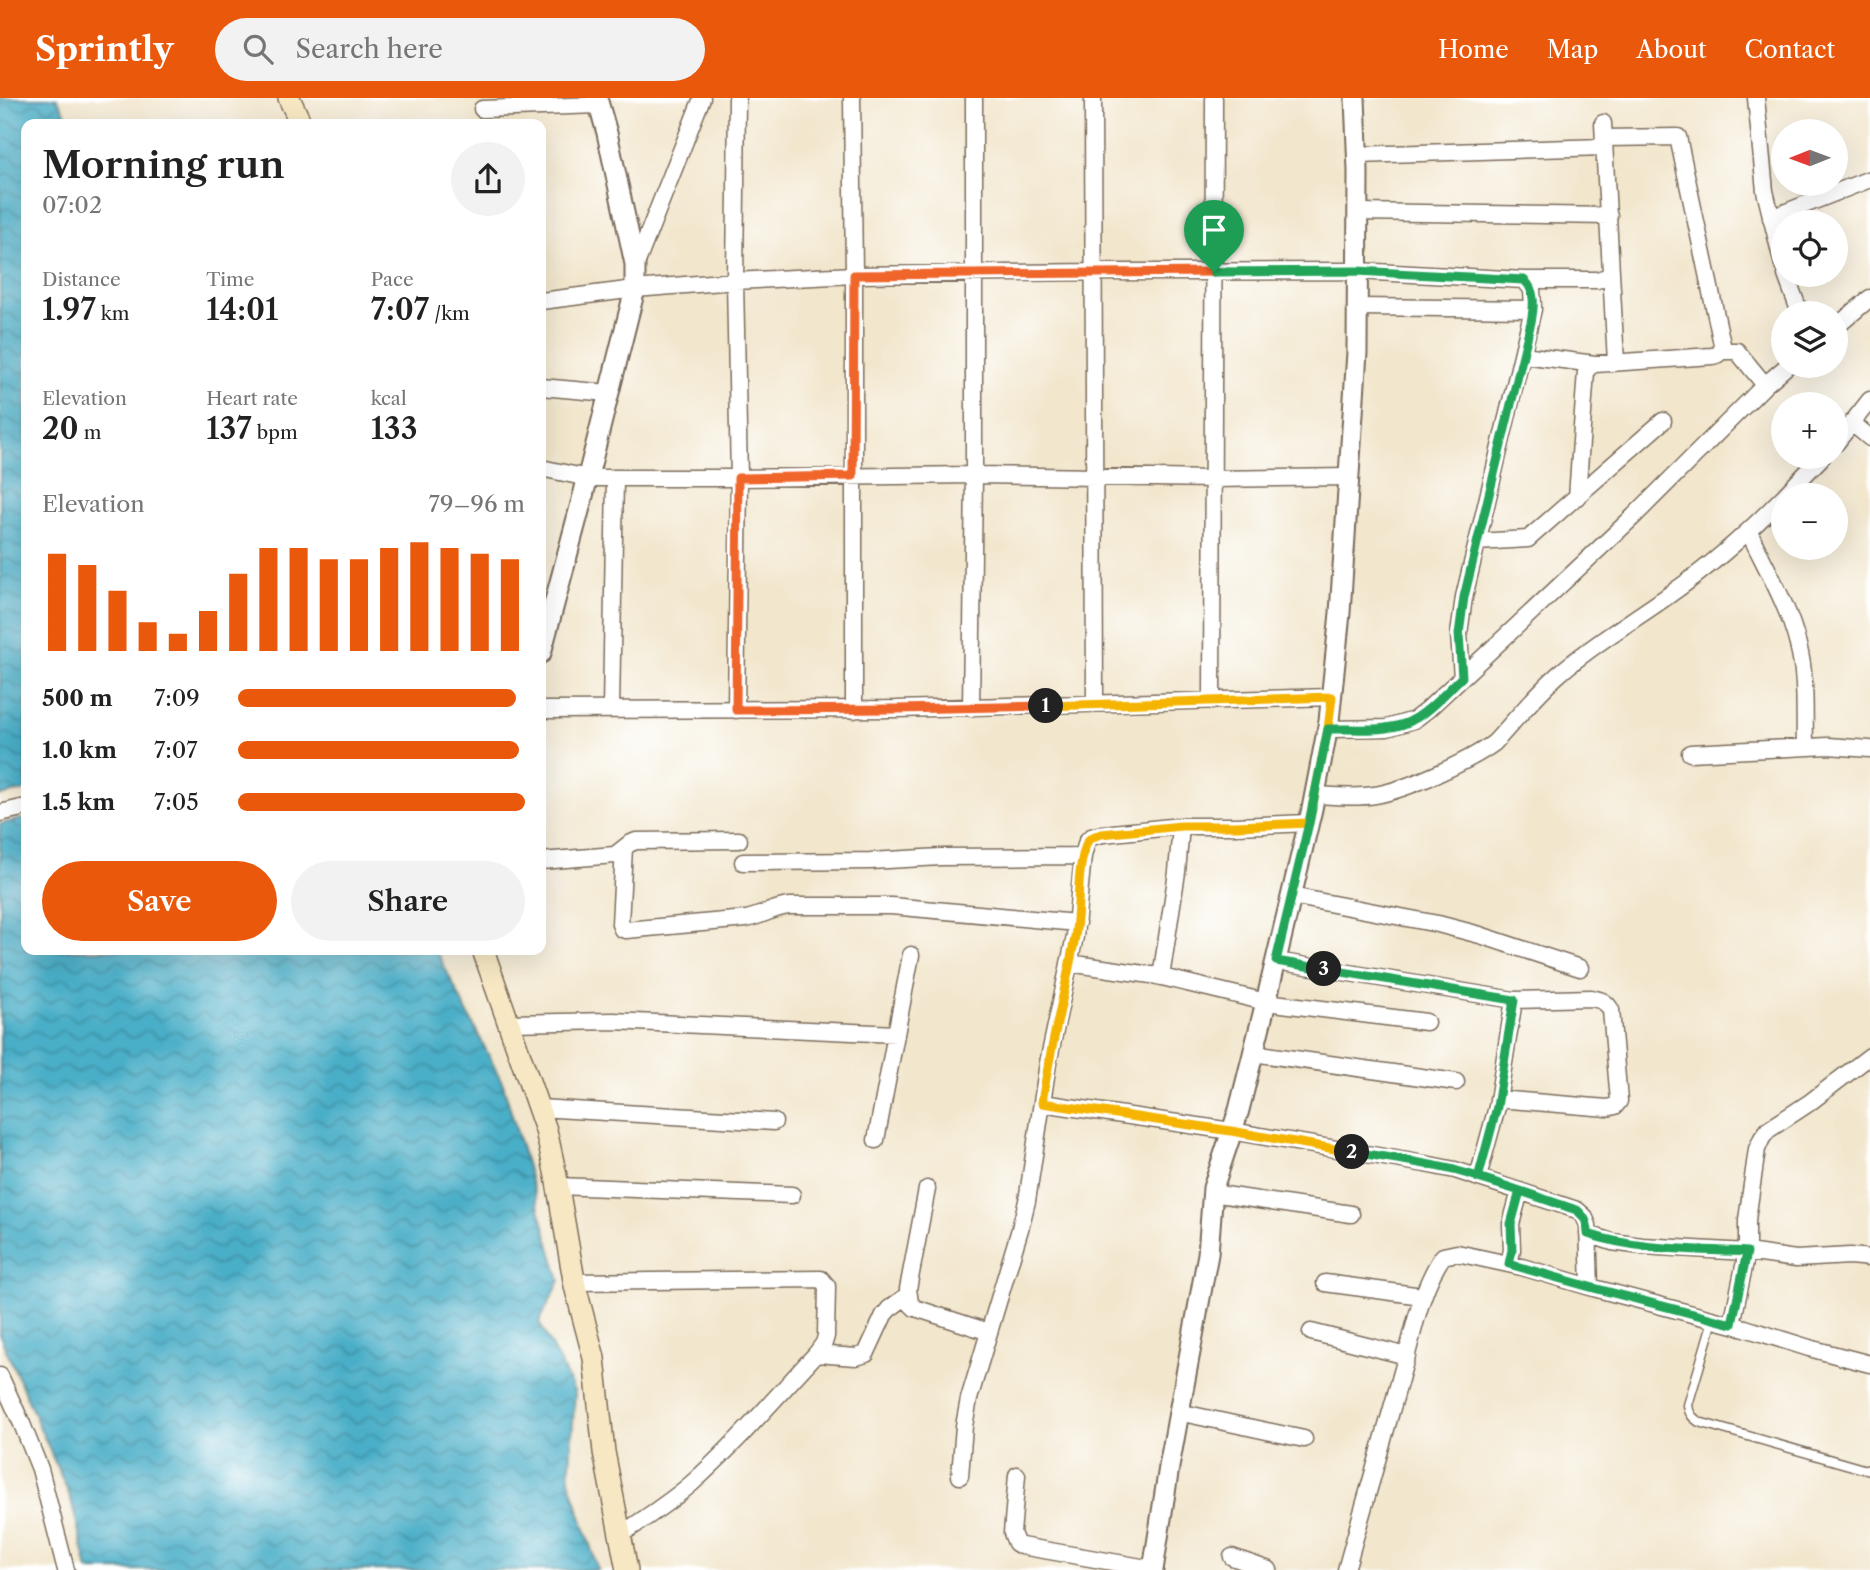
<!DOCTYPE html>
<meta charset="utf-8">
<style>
:root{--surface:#fff;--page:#f2f2f2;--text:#222;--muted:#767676;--accent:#ea580c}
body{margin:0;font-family:"Libre Caslon Text",serif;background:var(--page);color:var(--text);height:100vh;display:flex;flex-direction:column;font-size:26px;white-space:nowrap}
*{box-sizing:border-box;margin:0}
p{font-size:23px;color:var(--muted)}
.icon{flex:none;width:38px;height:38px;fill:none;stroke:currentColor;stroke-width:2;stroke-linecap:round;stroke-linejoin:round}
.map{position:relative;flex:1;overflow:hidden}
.panel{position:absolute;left:21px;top:21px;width:525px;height:836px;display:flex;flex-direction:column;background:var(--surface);border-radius:14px;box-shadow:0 7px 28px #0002}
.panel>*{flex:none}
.needle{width:46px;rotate:269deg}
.buttons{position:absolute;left:1771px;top:21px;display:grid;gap:14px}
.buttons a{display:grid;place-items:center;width:77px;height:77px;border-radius:50%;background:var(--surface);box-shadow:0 7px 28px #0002;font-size:35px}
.pin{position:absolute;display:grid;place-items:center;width:60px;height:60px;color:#fff;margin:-72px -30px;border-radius:50% 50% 50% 0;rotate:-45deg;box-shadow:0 0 7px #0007}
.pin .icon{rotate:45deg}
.km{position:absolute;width:35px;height:35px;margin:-18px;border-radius:50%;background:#222;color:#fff;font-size:19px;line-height:35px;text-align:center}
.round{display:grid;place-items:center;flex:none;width:74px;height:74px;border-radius:37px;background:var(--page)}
.summary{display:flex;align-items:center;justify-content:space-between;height:119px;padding:0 21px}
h1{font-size:38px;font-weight:600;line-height:52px}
.figures{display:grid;grid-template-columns:repeat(3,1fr);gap:10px;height:119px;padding:7px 21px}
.figures div{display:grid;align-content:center}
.figures b{font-size:30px;font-weight:600}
.figures small{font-size:19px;font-weight:400}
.figures p{font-size:19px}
.chart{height:196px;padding:14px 21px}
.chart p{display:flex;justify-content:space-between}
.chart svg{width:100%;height:126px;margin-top:7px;stroke:var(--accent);stroke-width:6}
.cta{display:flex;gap:14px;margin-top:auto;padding:14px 21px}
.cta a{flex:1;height:80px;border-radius:42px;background:var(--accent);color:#fff;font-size:28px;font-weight:600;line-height:80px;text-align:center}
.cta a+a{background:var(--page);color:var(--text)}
ul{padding:0 21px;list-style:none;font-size:23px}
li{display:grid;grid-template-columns:112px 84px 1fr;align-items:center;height:52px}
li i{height:18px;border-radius:9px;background:var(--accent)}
header{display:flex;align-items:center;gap:42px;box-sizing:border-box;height:98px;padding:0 35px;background:var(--accent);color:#fff}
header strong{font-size:33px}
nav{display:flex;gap:38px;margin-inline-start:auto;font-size:24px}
.search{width:490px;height:63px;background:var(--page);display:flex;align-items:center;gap:18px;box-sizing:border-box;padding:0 24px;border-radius:38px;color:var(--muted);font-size:26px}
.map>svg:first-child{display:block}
</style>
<header>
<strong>Sprintly</strong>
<div class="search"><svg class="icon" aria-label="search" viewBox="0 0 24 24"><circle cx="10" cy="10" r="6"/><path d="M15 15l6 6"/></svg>Search here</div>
<nav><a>Home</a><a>Map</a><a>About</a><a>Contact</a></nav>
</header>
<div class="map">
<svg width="1870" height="1472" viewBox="0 0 1870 1472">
<defs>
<pattern id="water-waves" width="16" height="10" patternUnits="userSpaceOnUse" patternTransform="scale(1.75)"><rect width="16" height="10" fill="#48aec7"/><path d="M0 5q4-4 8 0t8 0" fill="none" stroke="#3d8ea1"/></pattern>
</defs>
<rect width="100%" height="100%" fill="#fff"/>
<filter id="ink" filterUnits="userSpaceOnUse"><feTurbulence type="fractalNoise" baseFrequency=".0143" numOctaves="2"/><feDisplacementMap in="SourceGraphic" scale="14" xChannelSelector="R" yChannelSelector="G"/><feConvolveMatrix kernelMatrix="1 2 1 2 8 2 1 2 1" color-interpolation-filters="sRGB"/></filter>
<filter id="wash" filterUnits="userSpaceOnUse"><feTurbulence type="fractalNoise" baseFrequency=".00686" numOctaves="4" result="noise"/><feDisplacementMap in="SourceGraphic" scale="28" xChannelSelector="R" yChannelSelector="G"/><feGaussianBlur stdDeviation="1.57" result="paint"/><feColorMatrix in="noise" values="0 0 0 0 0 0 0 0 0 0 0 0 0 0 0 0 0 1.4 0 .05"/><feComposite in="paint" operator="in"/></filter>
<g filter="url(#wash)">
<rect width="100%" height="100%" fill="#f2e6cc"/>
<path fill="url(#water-waves)" stroke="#426c72" stroke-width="2" d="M0,0H57L71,26H26V692L0,698Z
M26,720V852H436L503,986L560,1183L539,1224L575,1295L569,1381L598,1472H88L71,1401L0,1238V726Z"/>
</g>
<g filter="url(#ink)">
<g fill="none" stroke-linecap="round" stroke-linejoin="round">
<defs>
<path id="service" d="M1713,1222L1688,1307C1689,1316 1692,1319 1699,1324L1870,1373"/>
<path id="minor" d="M852,0L854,177V612
M1093,0L1095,606
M1756,0L1765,93L1783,167
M482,11L599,7
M1358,57L1604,49
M1358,114L1609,118
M1771,120L1870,81
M635,169L702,0
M1611,174L1616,264
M1786,177L1800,215
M1524,182H1597L1607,179L1611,174L1603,25
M541,203L635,191L735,183L854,177L1095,174L1357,173L1524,182L1532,191L1533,211L1464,499L1459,536L1462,579
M1357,209L1533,211
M1836,229L1870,200
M1722,253H1737L1765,287
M1523,257L1595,266
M541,289L609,295
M1852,325L1870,340
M1836,345L1870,302
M541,370L588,380H739L974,377L1213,381L1349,379
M1785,397L1822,359
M1577,399L1586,273L1589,269L1595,266L1712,258C1720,257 1722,254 1722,246L1678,39L1604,40
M1749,434C1766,470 1789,509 1798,547C1807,579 1804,616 1805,649
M1477,444L1528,441L1663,323
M1212,603L1214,0
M971,610L974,377V0
M541,612L896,611L1332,599
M611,612L615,380
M736,612L739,380L735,183L737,0
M1328,631L1387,630L1414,622L1427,612L1634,418L1765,287L1787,268
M1690,655L1828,648L1870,651
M1315,697C1335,698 1355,700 1375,697C1406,692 1468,664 1494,645C1516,621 1536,596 1560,575C1594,545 1633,523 1669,497C1711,468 1748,435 1783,399
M0,715L26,709
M624,750L620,826L622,831L626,832L746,821C762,818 774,809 790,808H891L1077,825
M541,763L615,757L629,746L636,743L739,742
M743,764L870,763L941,759L1083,758
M1291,798L1438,826L1480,837L1580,870
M1276,863L1514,902L1591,900C1601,902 1606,903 1611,912L1619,1003L1615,1008L1607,1010L1498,1001
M1069,865L1158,878L1266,904L1426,924
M1161,879L1177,774L1181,728
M509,925L613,923L896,936
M1253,955L1456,984
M1042,1005L1231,1033L1425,1066L1455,1072L1577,1112L1584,1118L1588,1127L1590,1189
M539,1010L774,1024
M876,1042L911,857
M1478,1079L1497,1009L1514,902
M557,1088L792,1097
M927,1091L908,1191L910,1205L915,1210L989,1234
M1212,1095L1351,1116
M1588,1136L1612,1144L1642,1148L1747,1154L1796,1161L1850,1158L1870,1160
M1509,1166L1512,1152L1511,1126L1520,1093
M574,1184L821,1181L827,1188L826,1238L824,1245L816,1256C775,1300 735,1347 691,1386C669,1405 644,1421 620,1437
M1325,1185L1422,1198
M1732,1226L1747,1154V1122L1757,1051L1762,1040L1768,1032L1809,1005L1870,958
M1311,1234L1407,1258
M816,1256L856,1259L866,1256L884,1217L889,1211L908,1197
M0,1278L22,1326L40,1371L66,1472
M1178,1314L1304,1341
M1017,1377L1012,1435L1016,1445L1021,1448L1153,1471
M960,1378L964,1328L969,1301L1020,1131L1027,1103L1048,965L1075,838L1083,758L1087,743L1091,739L1103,736L1181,728H1236L1309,725
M1232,1459L1269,1472
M1346,1472C1364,1406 1384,1340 1402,1274C1414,1235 1419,1193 1443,1158L1457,1155L1522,1169L1590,1189L1745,1230L1809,1250L1870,1266"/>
<path id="tertiary" d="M541,555L583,398L635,191V166L607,35L597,0
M1153,1472L1169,1369L1208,1156L1213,1090L1239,1012L1266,904L1312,711L1329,623L1340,515L1357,254L1358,73L1355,0"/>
<path id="secondary" d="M289,0L301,26
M483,852L546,1032L556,1078L575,1188L594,1260L604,1354L627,1472"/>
</defs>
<use href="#service" stroke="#7b6c5b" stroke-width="11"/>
<use href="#minor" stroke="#7b6c5b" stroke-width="19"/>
<use href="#tertiary" stroke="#7b6c5b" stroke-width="23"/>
<use href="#secondary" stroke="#7b6c5b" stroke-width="24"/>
<use href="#service" stroke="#fff" stroke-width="8"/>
<use href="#minor" stroke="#fff" stroke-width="16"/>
<use href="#tertiary" stroke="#fff" stroke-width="19"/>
<use href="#secondary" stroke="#f7e8c3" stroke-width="21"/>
</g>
</g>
<g fill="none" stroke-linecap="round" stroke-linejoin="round" filter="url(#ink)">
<defs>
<path id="split-1" d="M1046,608L896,611L736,612L738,380L853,378L854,177L1214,174"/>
<path id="split-2" d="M1046,608L1332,599L1328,631L1309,725L1236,728H1181L1102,736C1095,738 1088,739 1086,747C1076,774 1080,811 1075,839C1065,895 1050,949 1042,1005L1231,1033L1352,1054"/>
<path id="split-3" d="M1324,871L1514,902L1497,1009L1478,1080L1520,1093L1511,1126L1512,1152L1509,1166L1590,1189L1732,1226L1747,1154C1694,1151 1639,1153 1588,1136C1588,1125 1585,1119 1577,1112C1536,1099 1495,1083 1454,1072C1420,1064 1386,1059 1352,1054"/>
<path id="split-4" d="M1214,174L1357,173L1524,182C1536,192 1534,209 1531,224L1464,499L1459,536L1462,579C1447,593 1433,610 1416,620C1392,636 1355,630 1328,631L1309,725L1276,863L1324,871"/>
</defs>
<use href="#split-1" stroke="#fff" stroke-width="14"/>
<use href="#split-2" stroke="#fff" stroke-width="14"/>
<use href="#split-3" stroke="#fff" stroke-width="14"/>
<use href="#split-4" stroke="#fff" stroke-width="14"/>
<use href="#split-1" stroke="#f0652b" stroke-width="9"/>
<use href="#split-2" stroke="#f5b400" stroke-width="9"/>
<use href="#split-3" stroke="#22a559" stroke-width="9"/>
<use href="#split-4" stroke="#22a559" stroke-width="9"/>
</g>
</svg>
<div class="buttons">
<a><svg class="needle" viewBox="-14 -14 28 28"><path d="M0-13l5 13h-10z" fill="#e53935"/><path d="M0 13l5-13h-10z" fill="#767676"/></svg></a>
<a><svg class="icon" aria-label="locate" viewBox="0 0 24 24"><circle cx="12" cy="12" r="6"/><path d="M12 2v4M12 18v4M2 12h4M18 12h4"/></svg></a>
<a><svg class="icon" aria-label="layers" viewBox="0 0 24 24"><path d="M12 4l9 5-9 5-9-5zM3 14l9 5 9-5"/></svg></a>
<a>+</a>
<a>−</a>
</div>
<div class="pin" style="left:1214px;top:174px;background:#1e9e55"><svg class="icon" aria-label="arrive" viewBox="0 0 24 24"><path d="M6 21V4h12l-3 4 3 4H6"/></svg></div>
<b class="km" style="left:1046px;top:608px">1</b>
<b class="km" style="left:1352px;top:1054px">2</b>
<b class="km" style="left:1324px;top:871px">3</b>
<section class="panel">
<div class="summary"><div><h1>Morning run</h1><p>07:02</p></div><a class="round"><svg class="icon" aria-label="share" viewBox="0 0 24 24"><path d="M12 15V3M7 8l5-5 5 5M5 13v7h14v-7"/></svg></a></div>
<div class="figures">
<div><p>Distance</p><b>1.97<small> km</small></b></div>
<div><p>Time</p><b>14:01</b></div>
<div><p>Pace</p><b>7:07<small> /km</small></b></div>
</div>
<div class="figures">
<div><p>Elevation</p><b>20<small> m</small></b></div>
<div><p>Heart rate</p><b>137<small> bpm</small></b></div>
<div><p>kcal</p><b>133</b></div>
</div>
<div class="chart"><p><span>Elevation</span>79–96 m</p>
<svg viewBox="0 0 160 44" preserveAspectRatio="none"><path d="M5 44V10M15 44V14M25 44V23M35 44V34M45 44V38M55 44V30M65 44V17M75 44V8M85 44V8M95 44V12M105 44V12M115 44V8M125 44V6M135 44V8M145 44V10M155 44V12"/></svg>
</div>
<ul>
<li><b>500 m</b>7:09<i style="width:97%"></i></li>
<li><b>1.0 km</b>7:07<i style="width:98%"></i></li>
<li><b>1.5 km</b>7:05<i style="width:100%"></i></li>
</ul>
<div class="cta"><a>Save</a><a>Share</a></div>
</section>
</div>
